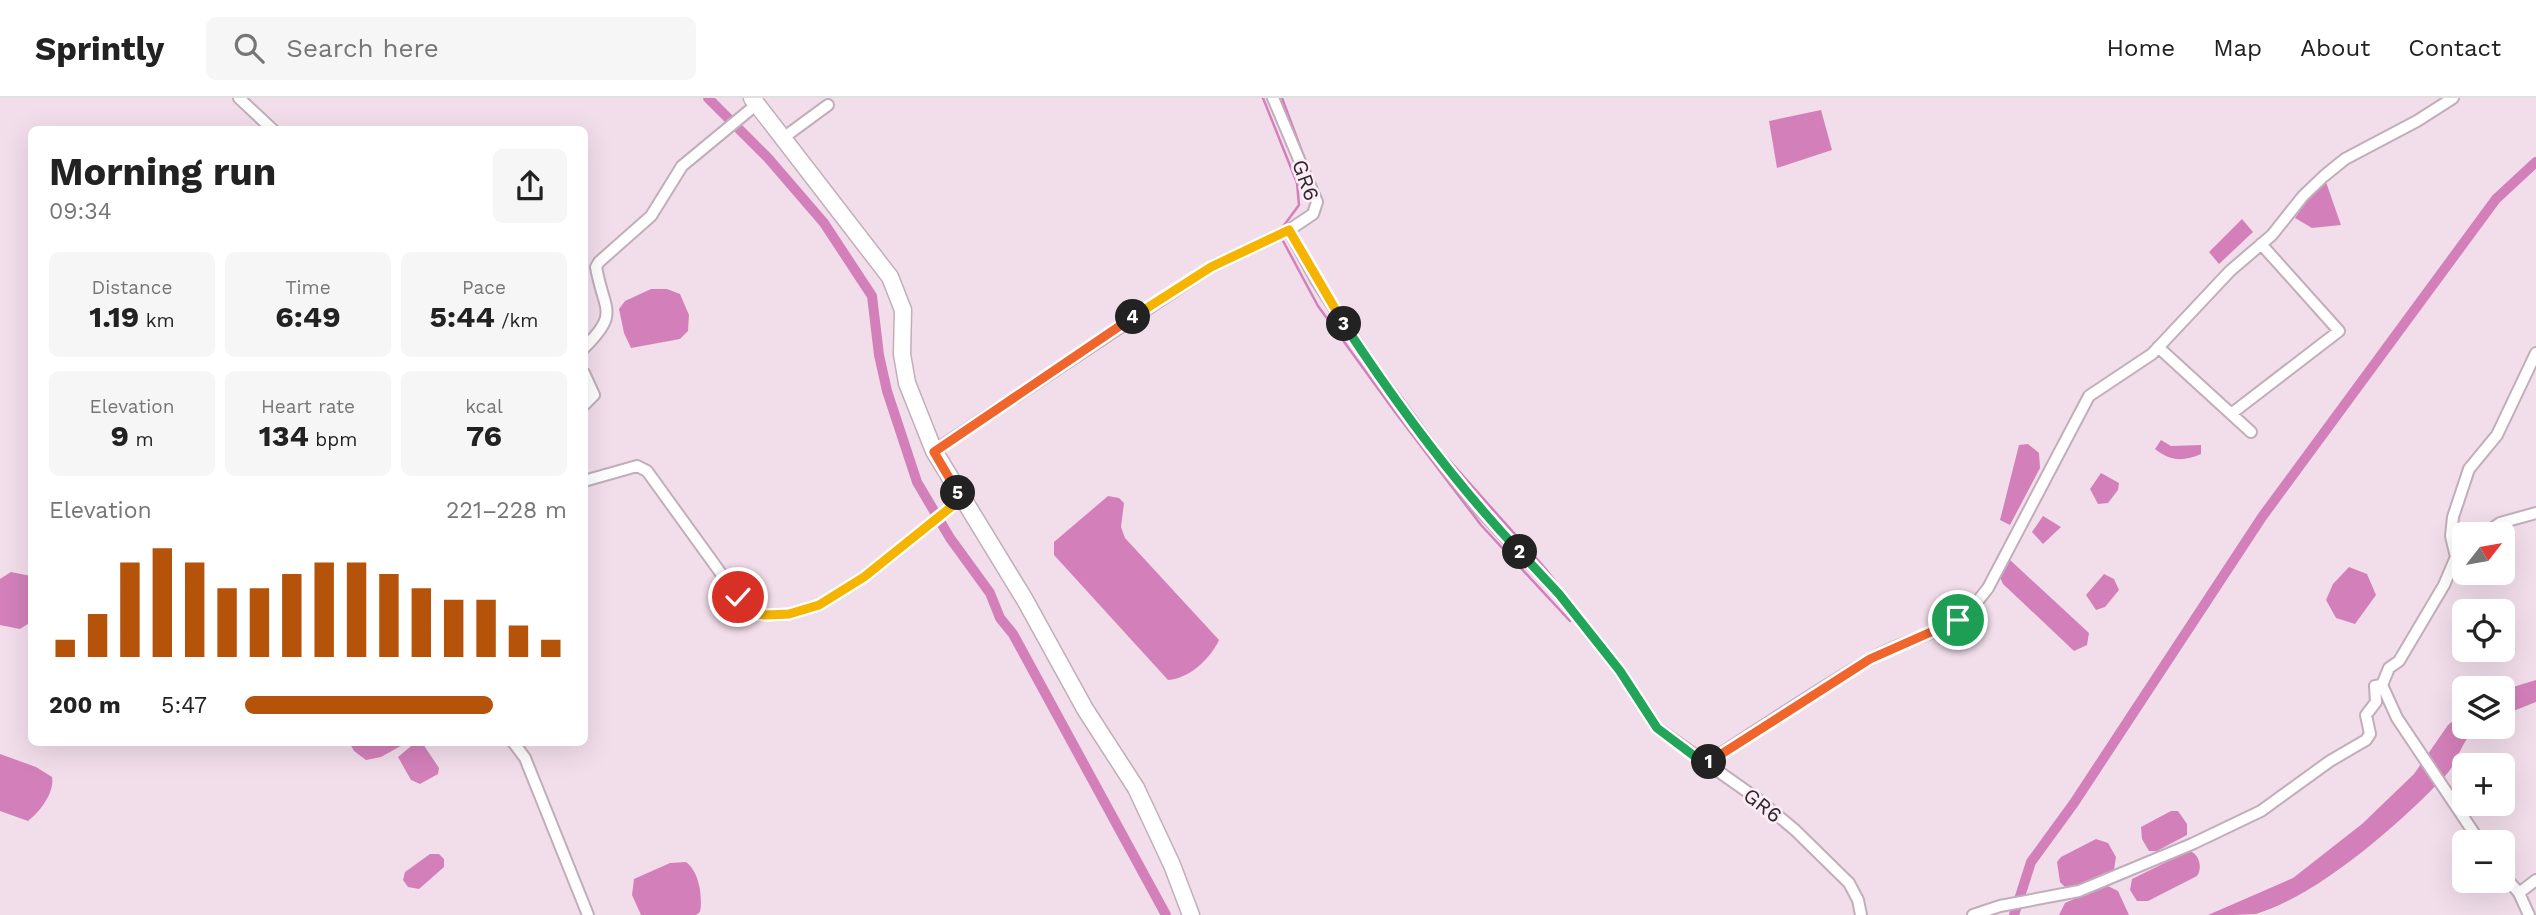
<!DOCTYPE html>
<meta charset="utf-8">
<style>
:root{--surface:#fff;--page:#f6f6f6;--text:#222;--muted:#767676;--line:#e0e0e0;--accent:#b45309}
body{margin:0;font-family:"Work Sans",sans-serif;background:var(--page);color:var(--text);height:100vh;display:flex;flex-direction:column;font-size:26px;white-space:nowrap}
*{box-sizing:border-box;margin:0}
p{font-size:23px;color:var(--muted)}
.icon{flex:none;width:38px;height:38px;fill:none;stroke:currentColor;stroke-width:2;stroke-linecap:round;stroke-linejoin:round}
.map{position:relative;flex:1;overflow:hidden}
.side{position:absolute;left:28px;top:28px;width:560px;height:620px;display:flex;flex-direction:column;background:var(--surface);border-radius:10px;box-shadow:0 7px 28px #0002}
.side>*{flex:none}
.needle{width:46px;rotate:59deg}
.fabs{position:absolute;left:2452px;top:424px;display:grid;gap:14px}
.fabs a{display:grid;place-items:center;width:63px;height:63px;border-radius:10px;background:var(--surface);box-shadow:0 7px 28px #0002;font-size:35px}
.pin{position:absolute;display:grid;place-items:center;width:60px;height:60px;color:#fff;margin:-30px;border:4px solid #fff;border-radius:50%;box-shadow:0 2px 7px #0007}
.km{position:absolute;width:35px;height:35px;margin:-18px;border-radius:50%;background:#222;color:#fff;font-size:19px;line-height:35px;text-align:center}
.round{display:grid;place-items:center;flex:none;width:74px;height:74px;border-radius:10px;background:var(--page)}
.summary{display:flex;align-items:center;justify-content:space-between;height:119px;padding:0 21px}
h1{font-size:38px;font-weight:700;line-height:52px}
.figures{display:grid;grid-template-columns:repeat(3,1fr);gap:10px;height:119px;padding:7px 21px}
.figures div{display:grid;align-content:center;border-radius:10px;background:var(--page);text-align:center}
.figures b{font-size:30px;font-weight:700}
.figures small{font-size:19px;font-weight:400}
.figures p{font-size:19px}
.chart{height:196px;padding:14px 21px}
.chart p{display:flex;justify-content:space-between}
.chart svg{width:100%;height:126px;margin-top:7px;stroke:var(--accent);stroke-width:6}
ul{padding:0 21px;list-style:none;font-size:23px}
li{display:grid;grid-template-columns:112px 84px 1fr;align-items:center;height:52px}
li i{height:18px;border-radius:9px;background:var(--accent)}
header{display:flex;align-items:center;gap:42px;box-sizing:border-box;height:98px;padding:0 35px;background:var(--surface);border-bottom:2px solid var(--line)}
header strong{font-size:33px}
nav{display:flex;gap:38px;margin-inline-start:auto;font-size:24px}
.search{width:490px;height:63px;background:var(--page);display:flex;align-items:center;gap:18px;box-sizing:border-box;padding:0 24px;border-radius:10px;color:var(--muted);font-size:26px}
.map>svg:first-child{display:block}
</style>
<header>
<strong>Sprintly</strong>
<div class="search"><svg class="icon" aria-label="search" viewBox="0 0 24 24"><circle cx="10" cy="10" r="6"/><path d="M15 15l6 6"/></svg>Search here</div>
<nav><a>Home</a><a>Map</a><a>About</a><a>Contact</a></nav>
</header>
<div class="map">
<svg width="2536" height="817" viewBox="0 0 2536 817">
<rect width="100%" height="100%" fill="#f2deeb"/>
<path fill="#d380ba" d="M1821,12L1832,52L1777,70L1769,23Z
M2326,84L2341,127L2312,130L2295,120L2318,85Z
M2242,121L2253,134L2219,166L2209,154Z
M651,191H667L680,196L689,217L688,233L680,241L631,250L624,235L619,211L625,203Z
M2161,342L2171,348L2201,347V356C2183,364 2170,363 2155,351Z
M2028,346L2039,355L2040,370L2010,427L2000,422L2019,347Z
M2101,375L2119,385L2118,392L2108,405L2098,406L2090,391Z
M1108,398L1119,400L1124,405L1121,429L1125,440L1219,542C1211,560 1189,581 1168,582L1054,457V444Z
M2043,418L2061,429L2043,446L2032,434Z
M2009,461L2089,535L2087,547L2074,553L2003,486L1999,477Z
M2349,469L2367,476L2376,497L2355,526L2336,520L2326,502L2333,486Z
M11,474L31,478V524L20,531L0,527V481Z
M2104,476L2114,481L2119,492L2105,509L2096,512L2086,497Z
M2536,582V604L2503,617V592Z
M2464,613V628H2479C2462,639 2459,663 2446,677C2401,725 2319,797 2256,816C2242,817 2223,817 2208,817L2293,780L2362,726L2414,676L2448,627Z
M349,644H408L381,659L366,662L354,653Z
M416,644L423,646L439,670L438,676L420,686L411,682L398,659Z
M0,656L36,669L52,679C55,694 40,714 28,723L0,713Z
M2171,713H2178L2187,726V737L2157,753H2149L2142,741L2141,729Z
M2096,741L2108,745L2116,759L2114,772L2082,788L2065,789L2060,784L2057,764L2061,759Z
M2189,753C2199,755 2203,770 2197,778L2148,803H2137L2130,792L2132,781Z
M430,756H439L444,761V769L419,791L408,789L403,782L405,774Z
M686,764C699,773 703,799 700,814L696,817H641L632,797L634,781L670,765Z
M2106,787L2118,793L2129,817H2059L2065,805Z"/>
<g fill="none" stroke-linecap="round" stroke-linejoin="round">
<path stroke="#d380ba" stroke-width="2.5" d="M1263,0L1297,85L1299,107L1282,130
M1282,0L1304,59
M1282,141L1318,208L1395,314L1481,427L1570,523
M1375,263L1441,353L1544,469L1613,556"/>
<path stroke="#d380ba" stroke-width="10" d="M708,0L768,60L824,125L872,198L879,257L887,293L917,384L950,440L990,495L1000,520L1013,536L1166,817
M2014,817L2031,764L2074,705L2262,419L2496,101L2536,64"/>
<defs>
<path id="street" d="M239,0L273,32
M1273,0L1317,104L1313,116L1289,132L1316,182L1377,276L1415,329L1478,410L1559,496L1620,573L1657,630L1759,702L1795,732L1849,785L1858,802L1861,817
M783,40L828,7
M2158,249L2251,334
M584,250C620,214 604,214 596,169L599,164L651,118L682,68L757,6
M584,275L594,297L584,307
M2231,316L2339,233L2261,146
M934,353L1211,169L1289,132
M584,383L637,368L647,373L738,499L754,516L767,517L789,516L819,507L864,479L961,401
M2484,436L2500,425L2536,415
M2382,587L2397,620L2480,744
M513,644L525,660L588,817
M1705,666C1759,631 1812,595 1867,563C1914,535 1953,539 1988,490L2089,298L2152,256L2230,173L2272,137L2303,98L2324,78L2345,61L2417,23L2453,0
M2502,775L2519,795L2536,782
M2519,795L2529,817
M1973,817L2000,808L2079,793L2192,746L2261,713L2330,663L2366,642L2370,636L2366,617L2376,604L2375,588L2382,587L2389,570L2399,563L2444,487L2456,459L2451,438L2453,419L2469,371L2497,337L2536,255"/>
<path id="secondary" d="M752,0L890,179L903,212L902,256L907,285L934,353L1025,502L1085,611L1136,690L1172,767L1191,817"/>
</defs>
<use href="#street" stroke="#c1aeba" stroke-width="14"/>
<use href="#secondary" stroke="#c1aeba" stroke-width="19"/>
<use href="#street" stroke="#fff" stroke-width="10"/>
<use href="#secondary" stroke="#fff" stroke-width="16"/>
</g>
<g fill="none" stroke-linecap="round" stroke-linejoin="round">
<defs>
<path id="split-1" d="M1709,664L1870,561L1958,522"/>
<path id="split-2" d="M1520,454L1559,496L1620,573L1657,630L1705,666L1709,664"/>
<path id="split-3" d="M1344,226C1397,307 1454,384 1520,454"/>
<path id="split-4" d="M1133,219L1211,169L1289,132L1344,226"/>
<path id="split-5" d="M958,395L934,354L1133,219"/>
<path id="split-6" d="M738,499L754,516L767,517L789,516L819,507L864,479L961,401L958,395"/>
</defs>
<use href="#split-1" stroke="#fff" stroke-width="14"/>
<use href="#split-2" stroke="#fff" stroke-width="14"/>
<use href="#split-3" stroke="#fff" stroke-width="14"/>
<use href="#split-4" stroke="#fff" stroke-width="14"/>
<use href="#split-5" stroke="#fff" stroke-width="14"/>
<use href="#split-6" stroke="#fff" stroke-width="14"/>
<use href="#split-1" stroke="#f0652b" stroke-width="9"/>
<use href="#split-2" stroke="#22a559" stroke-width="9"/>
<use href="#split-3" stroke="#22a559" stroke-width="9"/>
<use href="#split-4" stroke="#f5b400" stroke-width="9"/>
<use href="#split-5" stroke="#f0652b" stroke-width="9"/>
<use href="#split-6" stroke="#f5b400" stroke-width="9"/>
</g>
<g text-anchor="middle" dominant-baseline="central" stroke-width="5" stroke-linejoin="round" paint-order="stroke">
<g font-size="21" fill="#2e272b" stroke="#fdedf7">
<text transform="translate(1306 82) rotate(70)">GR6</text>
<text transform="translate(1763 707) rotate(38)">GR6</text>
</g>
</g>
</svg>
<div class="fabs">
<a><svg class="needle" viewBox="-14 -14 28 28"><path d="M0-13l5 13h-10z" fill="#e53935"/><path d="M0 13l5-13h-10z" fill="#767676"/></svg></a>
<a><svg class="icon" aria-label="locate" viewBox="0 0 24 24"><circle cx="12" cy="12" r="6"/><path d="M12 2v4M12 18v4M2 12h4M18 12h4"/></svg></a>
<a><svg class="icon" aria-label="layers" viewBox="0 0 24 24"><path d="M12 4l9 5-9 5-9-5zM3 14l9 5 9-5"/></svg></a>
<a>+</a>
<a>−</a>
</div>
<div class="pin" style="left:1958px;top:522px;background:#1e9e55"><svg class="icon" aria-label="arrive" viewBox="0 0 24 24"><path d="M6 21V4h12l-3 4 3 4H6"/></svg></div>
<div class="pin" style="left:738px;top:499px;background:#d93025"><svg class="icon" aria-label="check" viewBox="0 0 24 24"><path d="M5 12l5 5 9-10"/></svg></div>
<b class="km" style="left:1709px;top:664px">1</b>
<b class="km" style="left:1520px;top:454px">2</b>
<b class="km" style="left:1344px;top:226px">3</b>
<b class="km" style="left:1133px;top:219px">4</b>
<b class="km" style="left:958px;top:395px">5</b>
<section class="side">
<div class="summary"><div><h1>Morning run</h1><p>09:34</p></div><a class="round"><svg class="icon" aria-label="share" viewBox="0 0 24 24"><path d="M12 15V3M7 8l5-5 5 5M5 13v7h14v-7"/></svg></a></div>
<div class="figures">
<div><p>Distance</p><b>1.19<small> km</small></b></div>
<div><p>Time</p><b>6:49</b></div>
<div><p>Pace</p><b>5:44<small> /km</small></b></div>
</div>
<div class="figures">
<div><p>Elevation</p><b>9<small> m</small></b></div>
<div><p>Heart rate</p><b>134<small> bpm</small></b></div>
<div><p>kcal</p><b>76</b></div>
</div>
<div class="chart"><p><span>Elevation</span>221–228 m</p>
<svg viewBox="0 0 160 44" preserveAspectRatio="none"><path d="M5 44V38M15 44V29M25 44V11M35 44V6M45 44V11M55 44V20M65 44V20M75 44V15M85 44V11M95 44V11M105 44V15M115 44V20M125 44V24M135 44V24M145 44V33M155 44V38"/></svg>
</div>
<ul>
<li><b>200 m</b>5:47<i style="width:77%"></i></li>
</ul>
</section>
</div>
